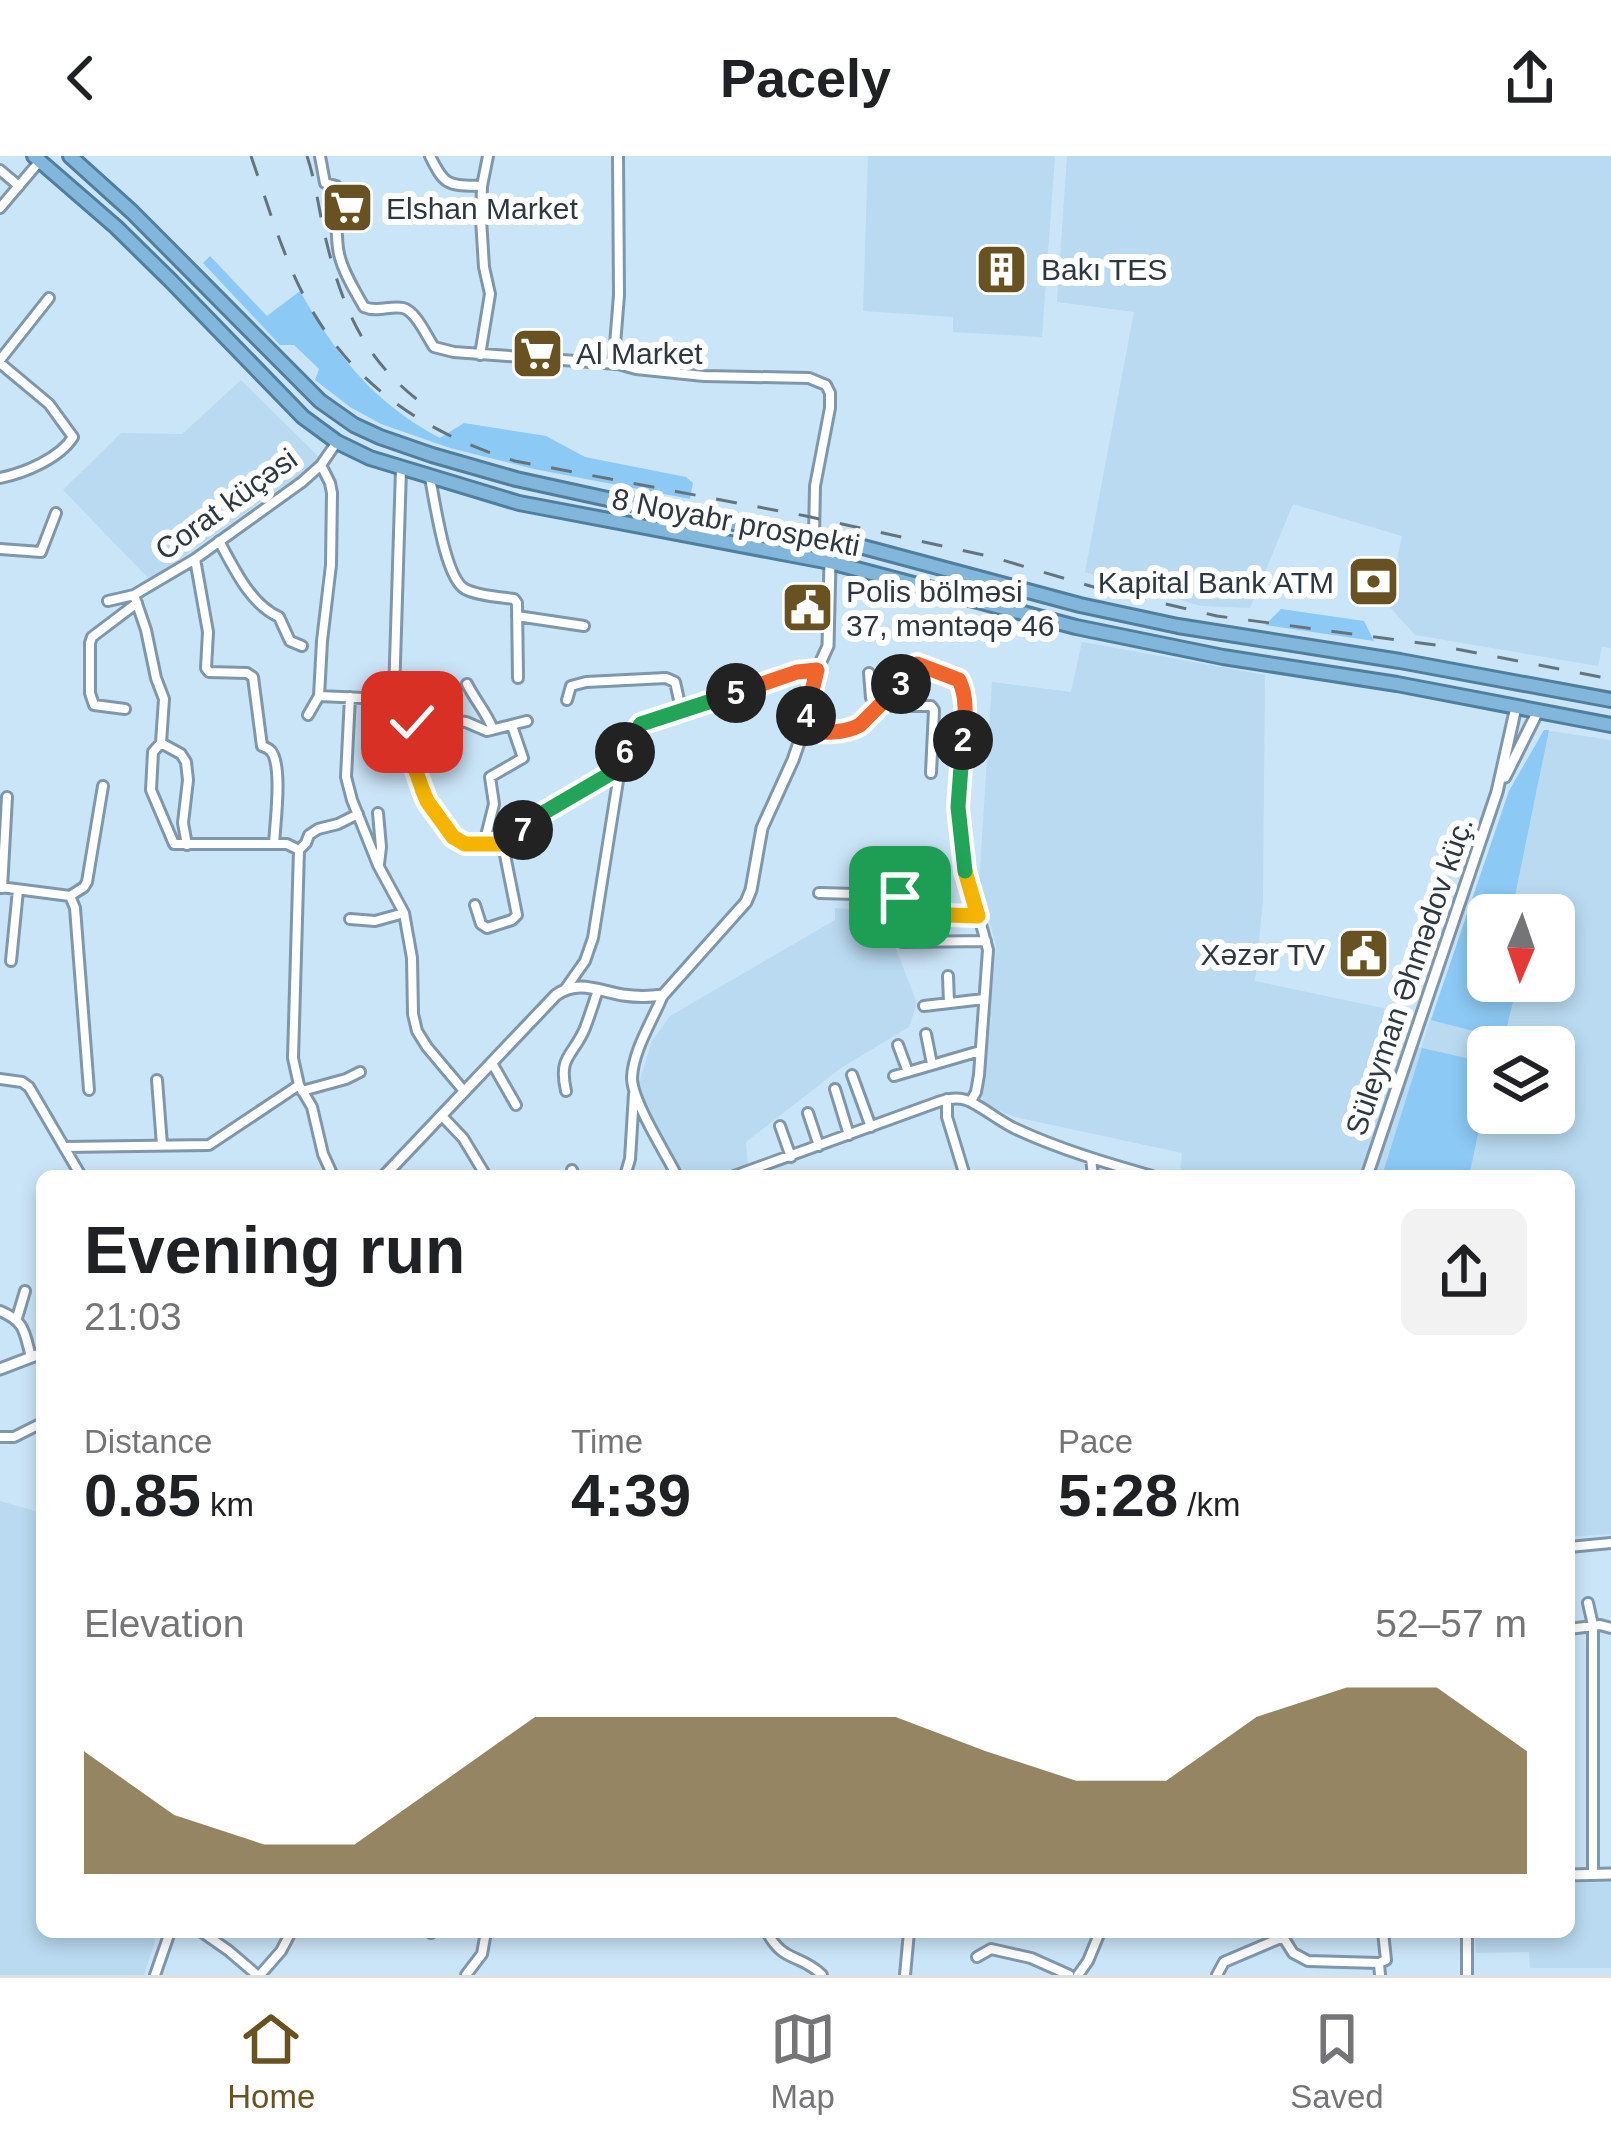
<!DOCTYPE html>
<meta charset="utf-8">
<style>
:root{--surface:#fff;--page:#f2f2f2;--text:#202124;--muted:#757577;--line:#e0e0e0;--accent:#695222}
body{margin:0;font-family:Helvetica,sans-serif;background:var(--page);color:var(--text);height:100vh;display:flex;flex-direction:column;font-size:45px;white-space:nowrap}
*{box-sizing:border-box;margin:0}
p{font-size:39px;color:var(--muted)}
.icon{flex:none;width:66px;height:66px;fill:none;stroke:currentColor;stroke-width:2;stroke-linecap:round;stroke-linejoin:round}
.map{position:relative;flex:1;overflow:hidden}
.drawer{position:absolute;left:36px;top:1014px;width:1539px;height:768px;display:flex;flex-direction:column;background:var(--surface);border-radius:18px;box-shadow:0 6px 18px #0003}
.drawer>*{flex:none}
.needle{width:78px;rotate:182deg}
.controls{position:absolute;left:1467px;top:738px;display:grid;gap:24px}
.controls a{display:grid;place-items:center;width:108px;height:108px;border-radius:18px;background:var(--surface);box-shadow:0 6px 18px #0003;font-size:60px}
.pin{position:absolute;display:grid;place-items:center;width:102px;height:102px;color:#fff;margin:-51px;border-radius:24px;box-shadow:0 6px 18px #0006}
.km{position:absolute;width:60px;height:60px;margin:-30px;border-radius:50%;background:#222;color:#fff;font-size:33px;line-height:60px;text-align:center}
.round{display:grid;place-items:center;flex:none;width:126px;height:126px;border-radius:18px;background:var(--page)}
.overview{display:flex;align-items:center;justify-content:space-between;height:204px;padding:0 48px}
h1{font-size:66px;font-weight:800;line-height:90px}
.figures{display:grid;grid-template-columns:repeat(3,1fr);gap:18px;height:204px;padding:12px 48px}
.figures div{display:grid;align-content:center}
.figures b{font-size:60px;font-weight:800}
.figures small{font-size:33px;font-weight:400}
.figures p{font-size:33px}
.chart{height:336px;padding:24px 48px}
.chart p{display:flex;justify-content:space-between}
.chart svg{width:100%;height:216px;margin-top:12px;fill:var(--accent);opacity:.7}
header{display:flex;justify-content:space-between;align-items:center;height:156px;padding:0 48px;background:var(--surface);font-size:54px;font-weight:800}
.dock{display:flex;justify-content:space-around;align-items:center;height:168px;border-top:3px solid var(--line);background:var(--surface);font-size:33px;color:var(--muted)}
.dock a{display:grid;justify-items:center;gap:6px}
.dock .on{color:var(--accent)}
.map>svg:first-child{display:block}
</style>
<header><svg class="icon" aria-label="back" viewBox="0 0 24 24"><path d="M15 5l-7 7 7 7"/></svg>Pacely<svg class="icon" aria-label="share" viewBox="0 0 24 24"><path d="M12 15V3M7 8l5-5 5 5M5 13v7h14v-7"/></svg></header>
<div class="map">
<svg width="1611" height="1819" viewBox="0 0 1611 1819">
<rect width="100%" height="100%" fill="#cbe5f8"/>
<path fill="#b9daf0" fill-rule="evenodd" d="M868,0H1055L1042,181L953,176V161L863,155Z
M1067,0H1611V492L1602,491L1598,510L1415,479L1388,449L1402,380L1293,348L1250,452L1201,450L1085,416L1134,156L1057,146Z
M241,224L319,301L302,317L150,424L63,334L121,277L182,278Z
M1082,486L1265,519L1263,744L1255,825L1402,856L1396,885L1421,892L1509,635L1544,574L1611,584V1378L1569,1381V1020H1183L1180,1019L1182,997L1015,961L982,948L996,790L979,728L992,526L1071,536ZM1488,759H1554V825H1488ZM1488,891H1554V957H1488Z
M835,752L890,756L891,780L917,847L909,871L841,912L746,986L748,1010L703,1020H682L637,933L652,885L670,860L835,764Z
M0,1345L42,1357V1776H158L144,1819H0Z
M1611,1726V1812H1530L1529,1796L1476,1797L1475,1776H1569V1727Z"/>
<path fill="#8cc9f4" d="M210,100L267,160L300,135C335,198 375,248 440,282L464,267L546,280L585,301L686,321L693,327L690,343L534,313L450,292L381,268L350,251L315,224L319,213L294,189H280L203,107Z
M1281,453L1364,465L1374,485L1265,469Z
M1544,574H1549L1511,759H1488V825H1518L1504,883L1431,864L1509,635Z
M1422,892L1488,907V932L1469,1020H1382Z"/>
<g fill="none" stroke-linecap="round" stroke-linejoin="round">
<defs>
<path id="minor" d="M320,0L325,27L336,30C339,52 334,75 339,98C343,116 355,135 364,151C378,157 390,149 403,152C416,155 427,181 434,191L454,196L617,208
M430,0C445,31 448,29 482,30
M618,0L619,139L614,201L618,208L636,213L704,220L809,222L826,229L830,237V252L815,330L814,380
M0,14L19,30
M0,52L39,6
M480,199L490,138L484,111L481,63L482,30L488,0
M0,204L49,142
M0,207L49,248L73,281C60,302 25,317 0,322
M430,322C435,346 445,422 465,433C478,440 500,441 514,443L517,447L518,522
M219,385C234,412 250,448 279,461L290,485L302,490
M0,393L41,396L56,357
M195,403L208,476L206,512L209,516L247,517L253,521L262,590C265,591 269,593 271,595C283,610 275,668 274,688
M134,439L146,474L156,522L164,543L161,587L153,596L151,634L174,688H287L299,694
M108,445L134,439L195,403L302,326L321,309L337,286
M517,460L584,470
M869,517L871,542L879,548L892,550H931L934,554L931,617
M467,528C475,544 486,556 493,573
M319,540L386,543L394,538L401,313
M350,541L346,621L352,644L378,709L404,757L412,802L413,858L417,875L427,891L464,935
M567,544L571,530L586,526L666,522L675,526L681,553
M125,553L94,549L90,537V487L92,481L137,447
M308,559L319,540L322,485L331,409L332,337L330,327L321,309
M527,565L487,575L466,566L454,565L412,566V604L427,645L453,681L465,688L503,689L516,681L538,660L618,612
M803,575C821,577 844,577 860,569L918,508L959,523L962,529L965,552L958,651L962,698L988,794L979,919L976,936L971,945
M161,587L181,598L186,606L188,624L183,667L187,689
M378,657L381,691L379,708
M484,688L494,648L490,621L523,602L512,570
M299,694L293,902L299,929L312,951L323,998L333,1020
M299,694L306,687L309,679L318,673L338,668L358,658
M0,731L70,740L84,731L87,726L103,630
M2,732L7,641
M819,737L893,739C904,742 909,753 919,758L978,760
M70,740L75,752L89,934
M475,749L481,768L487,772L512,764L517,759L503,689
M350,763L375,765L404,757
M902,786L986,785
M11,805L18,734
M948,820L949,847
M566,832L585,805L593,782L620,612L628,585L641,569L747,534L780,520L817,514
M663,839C653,864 633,894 632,922C632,945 666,998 677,1020
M924,850L984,843
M926,878L932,908
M898,889L908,916
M492,907L516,949
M852,919L871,971
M894,920L980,895
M0,923L22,926L29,931L81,1020
M157,924L162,989
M835,933L849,979
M302,935L346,923L360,916
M566,935C558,899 573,901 585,872C590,859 594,846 598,834
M947,943V961L965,1020
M808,957L819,990
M442,960L463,982L486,1020
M780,970L791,1001
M64,991L209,989L299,929
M1091,1002L1093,1020
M572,1014L574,1020
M625,1020L630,1003L634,938
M734,1020L938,946C947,943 957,941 966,944C979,948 1000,966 1016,973C1059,993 1106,1007 1152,1020
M0,1155C26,1166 24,1176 31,1201
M17,1162L25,1135
M0,1281H14L42,1267
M1569,1391L1611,1387
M1588,1447L1593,1469V1719
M1569,1473L1600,1469L1611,1472
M202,1776L229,1795L257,1819
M767,1776C783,1807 801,1798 822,1819
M1285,1776L1283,1781L1293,1797L1308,1805L1379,1807L1386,1804L1383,1776
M1467,1776V1819
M431,1777V1776
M977,1801L991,1793L1031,1802L1069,1819
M1379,1807L1380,1819
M155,1819L170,1776
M260,1819L281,1795L291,1776
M466,1819L482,1798L486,1776
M905,1819L909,1776
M1078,1819L1088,1805L1100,1776
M1217,1819L1224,1806L1283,1781"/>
<path id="tertiary" d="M1505,621L1538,555
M384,1020L556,839C578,823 599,835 623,839C637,841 649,841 663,839L746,746L751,734L762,672L793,604L803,575L817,514L828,490L830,406
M1367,1020L1497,636L1516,551
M0,1213L42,1197
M1569,1719L1611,1718"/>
<path id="trunk" d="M34,0L116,71L171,125L303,261L337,286L370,302L519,347L830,406L1076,471L1223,501L1397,528L1611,569
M70,0L132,56L320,245L354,269L380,281L432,299L516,323L626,347L863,391L1080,449L1178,470L1400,505L1611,544"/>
</defs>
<use href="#minor" stroke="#8097a9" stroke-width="14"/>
<use href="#tertiary" stroke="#8097a9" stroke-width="15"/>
<use href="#trunk" stroke="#507e9e" stroke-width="18"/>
<use href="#minor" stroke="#fff" stroke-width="8"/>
<use href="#tertiary" stroke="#fff" stroke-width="9"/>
<use href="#trunk" stroke="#82b6da" stroke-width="12"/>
<path stroke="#64747f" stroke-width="3" stroke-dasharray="21 21" stroke-linecap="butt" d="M251,0C263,35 274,71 288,105C330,211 408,272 515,305L806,360L992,401L1097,432L1217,460L1436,489L1611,523
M307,0C316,27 319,56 326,84C343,155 366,207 427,251"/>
</g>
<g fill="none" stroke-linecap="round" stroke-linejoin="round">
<defs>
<path id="split-1" d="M900,741L911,754L919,758L978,760L965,715"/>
<path id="split-2" d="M963,584L958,651L965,715"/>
<path id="split-3" d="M901,528L917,508L959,524C968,542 965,564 963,584"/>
<path id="split-4" d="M806,560L803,575C822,577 844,578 860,569L901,528"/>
<path id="split-5" d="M736,537L797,516L817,514L806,560"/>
<path id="split-6" d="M625,596L628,586L641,568L736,537"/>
<path id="split-7" d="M523,674L538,660L620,612L625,596"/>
<path id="split-8" d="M423,635L427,645L453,681L465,688H503L523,674"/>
<path id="split-9" d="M412,566V604L423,635"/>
</defs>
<use href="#split-1" stroke="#fff" stroke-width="24"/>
<use href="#split-2" stroke="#fff" stroke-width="24"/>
<use href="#split-3" stroke="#fff" stroke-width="24"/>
<use href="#split-4" stroke="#fff" stroke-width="24"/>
<use href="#split-5" stroke="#fff" stroke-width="24"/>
<use href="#split-6" stroke="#fff" stroke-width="24"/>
<use href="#split-7" stroke="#fff" stroke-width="24"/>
<use href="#split-8" stroke="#fff" stroke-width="24"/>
<use href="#split-9" stroke="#fff" stroke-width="24"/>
<use href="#split-1" stroke="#f5b400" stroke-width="15"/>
<use href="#split-2" stroke="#22a559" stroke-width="15"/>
<use href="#split-3" stroke="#f0652b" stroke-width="15"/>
<use href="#split-4" stroke="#f0652b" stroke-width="15"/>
<use href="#split-5" stroke="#f0652b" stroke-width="15"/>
<use href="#split-6" stroke="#22a559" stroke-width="15"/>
<use href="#split-7" stroke="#22a559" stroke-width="15"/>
<use href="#split-8" stroke="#f5b400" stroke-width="15"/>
<use href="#split-9" stroke="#f5b400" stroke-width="15"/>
</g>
<defs>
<symbol id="supermarket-square" viewBox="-11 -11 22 22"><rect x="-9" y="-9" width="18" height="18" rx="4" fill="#695222" stroke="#fff"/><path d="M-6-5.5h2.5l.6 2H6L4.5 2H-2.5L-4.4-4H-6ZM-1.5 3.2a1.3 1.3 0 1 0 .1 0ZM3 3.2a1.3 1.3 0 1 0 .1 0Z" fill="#fff"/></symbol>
<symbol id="building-square" viewBox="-11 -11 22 22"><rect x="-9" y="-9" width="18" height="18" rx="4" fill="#695222" stroke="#fff"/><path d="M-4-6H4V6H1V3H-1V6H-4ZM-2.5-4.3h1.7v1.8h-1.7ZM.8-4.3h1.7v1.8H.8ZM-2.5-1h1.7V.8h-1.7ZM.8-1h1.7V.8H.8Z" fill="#fff"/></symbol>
<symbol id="bank-square" viewBox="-11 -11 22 22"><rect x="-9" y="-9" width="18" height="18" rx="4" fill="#695222" stroke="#fff"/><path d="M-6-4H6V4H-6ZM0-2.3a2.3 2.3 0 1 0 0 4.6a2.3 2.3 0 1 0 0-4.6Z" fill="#fff"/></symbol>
<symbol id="civic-square" viewBox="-11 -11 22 22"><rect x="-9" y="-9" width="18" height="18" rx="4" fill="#695222" stroke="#fff"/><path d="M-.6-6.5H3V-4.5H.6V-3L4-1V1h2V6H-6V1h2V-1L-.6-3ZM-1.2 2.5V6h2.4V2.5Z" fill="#fff"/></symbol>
</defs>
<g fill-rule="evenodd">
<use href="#supermarket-square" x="318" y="22" width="59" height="59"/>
<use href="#building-square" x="972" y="84" width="59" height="59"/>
<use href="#supermarket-square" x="508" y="168" width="59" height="59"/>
<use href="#bank-square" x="1344" y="396" width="59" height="59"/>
<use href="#civic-square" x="778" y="422" width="59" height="59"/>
<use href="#civic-square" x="1334" y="768" width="59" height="59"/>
</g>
<g text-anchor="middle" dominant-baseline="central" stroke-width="12" stroke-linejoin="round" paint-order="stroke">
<g font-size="30" fill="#2e3840" stroke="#fff" text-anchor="start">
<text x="386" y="52">Elshan Market</text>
<text x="1041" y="113">Bakı TES</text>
<text x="576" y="197">Al Market</text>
<text x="1334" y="426" text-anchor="end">Kapital Bank ATM</text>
<text x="846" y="435">Polis bölməsi<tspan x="846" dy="34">37, məntəqə 46</tspan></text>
<text x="1325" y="798" text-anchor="end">Xəzər TV</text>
</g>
<g font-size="30" fill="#2e3840" stroke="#fff">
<text transform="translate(226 348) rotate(-36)">Corat küçəsi</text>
<text transform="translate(736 366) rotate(11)">8 Noyabr prospekti</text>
<text transform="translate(1409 820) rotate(-71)">Süleyman Əhmədov küç.</text>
</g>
</g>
</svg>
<div class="controls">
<a><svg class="needle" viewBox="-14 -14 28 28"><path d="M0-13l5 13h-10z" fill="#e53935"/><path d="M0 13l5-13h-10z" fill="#757577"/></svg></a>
<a><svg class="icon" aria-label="layers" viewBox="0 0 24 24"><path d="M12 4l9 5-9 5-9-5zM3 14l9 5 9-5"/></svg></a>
</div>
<div class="pin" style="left:900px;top:741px;background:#1e9e55"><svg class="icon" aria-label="arrive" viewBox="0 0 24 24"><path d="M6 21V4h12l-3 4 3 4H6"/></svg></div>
<div class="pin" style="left:412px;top:566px;background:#d93025"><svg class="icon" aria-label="check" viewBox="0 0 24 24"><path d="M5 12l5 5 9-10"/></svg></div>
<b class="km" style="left:963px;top:584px">2</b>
<b class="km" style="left:901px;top:528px">3</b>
<b class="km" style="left:806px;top:560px">4</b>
<b class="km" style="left:736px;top:537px">5</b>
<b class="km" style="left:625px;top:596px">6</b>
<b class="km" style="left:523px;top:674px">7</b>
<section class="drawer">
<div class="overview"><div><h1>Evening run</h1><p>21:03</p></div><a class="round"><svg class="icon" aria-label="share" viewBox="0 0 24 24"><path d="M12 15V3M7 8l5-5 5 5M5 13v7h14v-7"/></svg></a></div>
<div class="figures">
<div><p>Distance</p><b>0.85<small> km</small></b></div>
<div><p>Time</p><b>4:39</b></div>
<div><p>Pace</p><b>5:28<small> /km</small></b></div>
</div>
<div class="chart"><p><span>Elevation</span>52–57 m</p>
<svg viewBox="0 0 160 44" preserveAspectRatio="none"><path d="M0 44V19L10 32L20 38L30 38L40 25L50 12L60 12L70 12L80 12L90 12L100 19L110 25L120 25L130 12L140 6L150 6L160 19V44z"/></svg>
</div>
</section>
</div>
<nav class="dock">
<a class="on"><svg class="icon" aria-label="home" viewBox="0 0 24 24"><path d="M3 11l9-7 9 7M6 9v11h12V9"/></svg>Home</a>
<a><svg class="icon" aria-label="map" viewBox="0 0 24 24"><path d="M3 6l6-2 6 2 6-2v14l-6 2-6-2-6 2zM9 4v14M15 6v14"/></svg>Map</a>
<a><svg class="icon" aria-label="saved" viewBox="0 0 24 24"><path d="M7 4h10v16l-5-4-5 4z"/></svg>Saved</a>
</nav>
